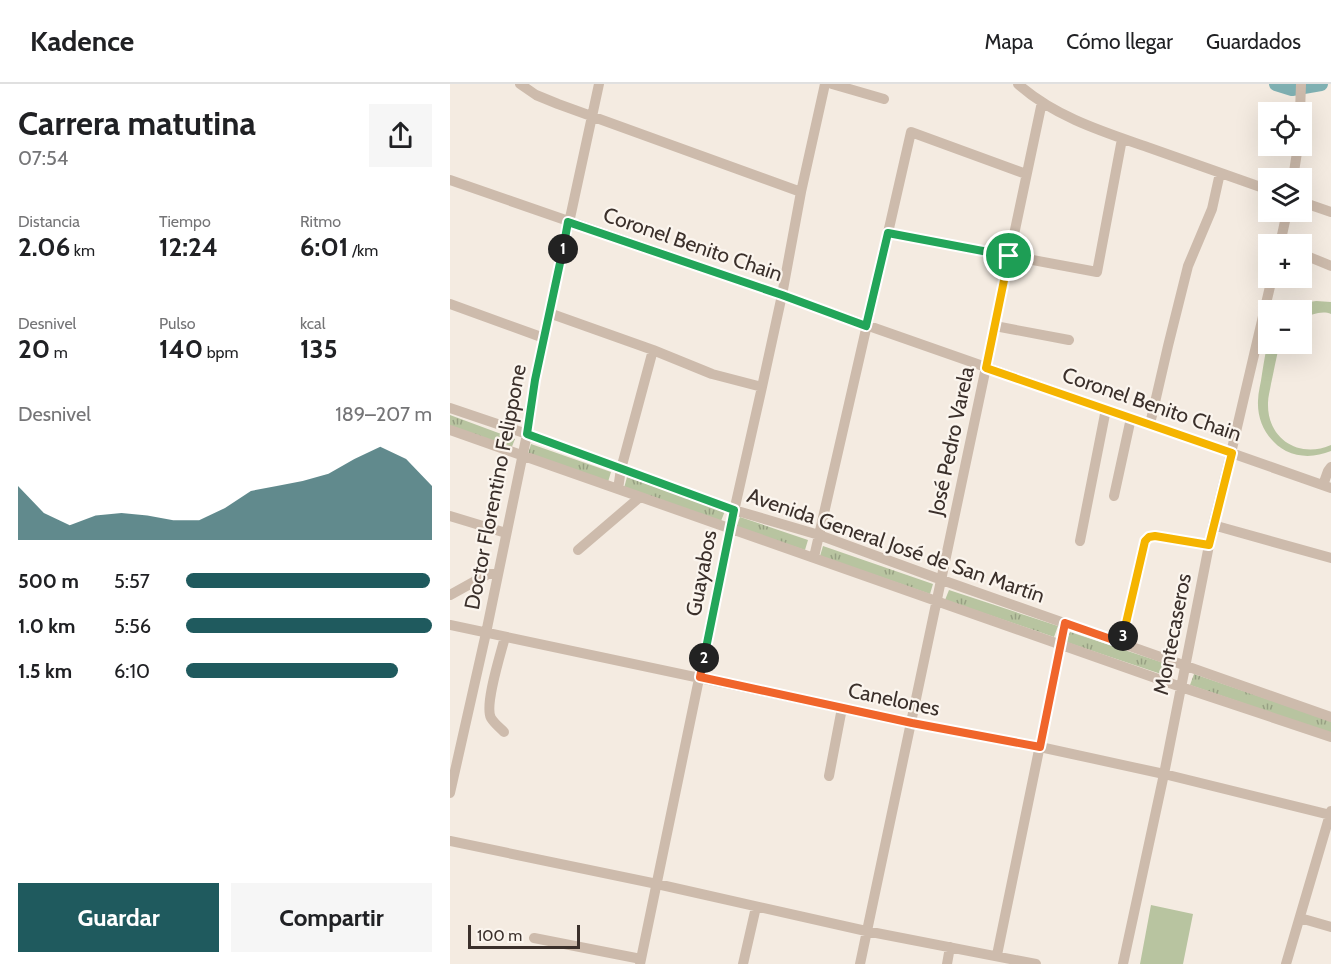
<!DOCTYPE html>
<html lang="es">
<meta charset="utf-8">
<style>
:root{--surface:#fff;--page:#f6f6f6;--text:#202124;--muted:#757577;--line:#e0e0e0;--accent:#1f5a5e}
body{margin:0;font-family:Cabin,sans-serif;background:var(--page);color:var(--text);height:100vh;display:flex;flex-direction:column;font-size:22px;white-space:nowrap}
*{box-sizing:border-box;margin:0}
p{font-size:20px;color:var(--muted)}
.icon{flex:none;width:33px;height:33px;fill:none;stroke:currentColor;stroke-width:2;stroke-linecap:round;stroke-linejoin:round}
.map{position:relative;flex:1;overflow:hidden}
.side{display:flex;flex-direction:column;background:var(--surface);width:450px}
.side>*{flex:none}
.tools{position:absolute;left:808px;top:18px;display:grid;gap:12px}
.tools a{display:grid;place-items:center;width:54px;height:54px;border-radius:0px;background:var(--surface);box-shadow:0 6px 24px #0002;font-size:30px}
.scale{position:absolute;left:18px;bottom:15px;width:112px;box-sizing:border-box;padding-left:6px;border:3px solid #3b302b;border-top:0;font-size:16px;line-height:21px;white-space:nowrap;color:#3b302b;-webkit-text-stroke:4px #fbf5ee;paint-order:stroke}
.pin{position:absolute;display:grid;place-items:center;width:51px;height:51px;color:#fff;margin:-26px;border:3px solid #fff;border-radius:50%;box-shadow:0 2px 6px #0007}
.km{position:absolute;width:30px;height:30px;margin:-15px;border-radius:50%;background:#222;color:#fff;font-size:16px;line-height:30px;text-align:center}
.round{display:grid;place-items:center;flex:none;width:63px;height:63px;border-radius:0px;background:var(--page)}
.headline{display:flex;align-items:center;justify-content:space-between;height:102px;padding:0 18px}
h1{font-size:33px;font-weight:700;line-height:45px}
.stats{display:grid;grid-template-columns:repeat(3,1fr);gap:9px;height:102px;padding:6px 18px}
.stats div{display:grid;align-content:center}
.stats b{font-size:26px;font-weight:700}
.stats small{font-size:16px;font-weight:400}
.stats p{font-size:16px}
.chart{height:168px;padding:12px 18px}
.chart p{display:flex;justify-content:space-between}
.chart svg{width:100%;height:108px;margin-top:6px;fill:var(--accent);opacity:.7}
.action{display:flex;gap:12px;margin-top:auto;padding:12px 18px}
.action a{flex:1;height:69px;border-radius:0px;background:var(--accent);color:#fff;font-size:24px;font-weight:700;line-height:69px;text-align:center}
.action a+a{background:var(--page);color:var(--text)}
ul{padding:0 18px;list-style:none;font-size:20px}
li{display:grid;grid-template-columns:96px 72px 1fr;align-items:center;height:45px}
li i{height:15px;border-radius:8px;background:var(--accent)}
header{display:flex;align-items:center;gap:36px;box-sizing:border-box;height:84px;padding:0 30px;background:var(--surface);border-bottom:2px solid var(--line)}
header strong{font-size:28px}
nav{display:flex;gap:33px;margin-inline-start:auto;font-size:21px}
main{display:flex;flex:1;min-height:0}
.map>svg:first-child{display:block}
</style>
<header>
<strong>Kadence</strong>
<nav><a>Mapa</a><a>Cómo llegar</a><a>Guardados</a></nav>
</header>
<main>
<section class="side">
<div class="headline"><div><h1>Carrera matutina</h1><p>07:54</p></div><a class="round"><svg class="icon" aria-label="share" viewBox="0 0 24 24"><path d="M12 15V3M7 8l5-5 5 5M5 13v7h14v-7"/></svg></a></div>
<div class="stats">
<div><p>Distancia</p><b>2.06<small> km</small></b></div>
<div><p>Tiempo</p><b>12:24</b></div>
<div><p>Ritmo</p><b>6:01<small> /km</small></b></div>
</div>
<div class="stats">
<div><p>Desnivel</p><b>20<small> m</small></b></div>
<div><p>Pulso</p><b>140<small> bpm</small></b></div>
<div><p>kcal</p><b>135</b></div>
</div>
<div class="chart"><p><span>Desnivel</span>189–207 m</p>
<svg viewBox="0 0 160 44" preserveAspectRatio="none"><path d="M0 44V22L10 33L20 38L30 34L40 33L50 34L60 36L70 36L80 31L90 24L100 22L110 20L120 17L130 11L140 6L150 11L160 22V44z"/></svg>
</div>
<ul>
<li><b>500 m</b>5:57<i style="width:99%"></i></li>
<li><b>1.0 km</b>5:56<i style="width:100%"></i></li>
<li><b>1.5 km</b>6:10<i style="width:86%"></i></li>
</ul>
<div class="action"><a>Guardar</a><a>Compartir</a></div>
</section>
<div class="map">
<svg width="881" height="880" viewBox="0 0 881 880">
<defs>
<pattern id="grass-tufts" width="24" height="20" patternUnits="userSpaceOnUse" patternTransform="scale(1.5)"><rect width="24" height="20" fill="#b8c4a0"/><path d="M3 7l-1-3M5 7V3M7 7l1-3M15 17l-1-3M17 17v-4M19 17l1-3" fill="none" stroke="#97a083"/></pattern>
</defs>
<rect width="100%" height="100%" fill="#f4ebe1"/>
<path fill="url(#grass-tufts)" d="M0,331L65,355L61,365L0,342Z
M81,360L161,388L158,398L78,370Z
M177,393L275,427L271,437L174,404Z
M290,433L358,456L355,466L286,444Z
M373,462L483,500L480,510L370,472Z
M499,506L608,542L604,553L495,516Z
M620,548L717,580L714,591L616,558Z
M744,590L881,637V649L740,601Z"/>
<path fill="#b8c4a0" d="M866,217L881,218V230C872,226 861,231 852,234V226H838L853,219Z
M819,253V260H830C826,273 824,287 821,300C820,306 818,313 818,319C817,355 849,375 881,361V367C866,373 851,374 836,367C818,357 807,338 808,317C808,308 811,299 812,290C814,277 816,265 819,253Z
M701,821L743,830L733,880H690Z"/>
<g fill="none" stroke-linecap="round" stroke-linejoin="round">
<path stroke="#7fb0b2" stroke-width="14" d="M826,0L842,5L871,0"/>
<path stroke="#cdbbac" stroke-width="10" d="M70,0L86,11L108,20L351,108
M382,0L434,15
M568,0C605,33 654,48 700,64C740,78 779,92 819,106
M850,28L851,0
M843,94L848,62
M0,96L332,211L416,241L881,404
M852,118L881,128
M438,149L647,188L672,55
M830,160L837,128
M852,170L881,182
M0,220L94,254
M99,229L203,266L262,290L312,303
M545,242L619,256
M0,324L77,350L284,426L369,451L492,496L881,633
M700,340L718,262L738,182L762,125L770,89
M0,346L731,603L881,653
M873,401L878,387L881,383
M168,405L171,385L203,266
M664,412L681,334
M0,432L56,449
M763,441L881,474
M630,457L656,325
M128,466L190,413
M364,473L461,48L576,90
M0,511L38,490H47
M0,541L462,639L590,663L714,690L880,731
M672,559L695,457L699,453L705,452L759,461
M54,648C50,644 44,639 41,634C34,621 51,569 55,553
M379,692L392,624
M0,709L36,549L77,350L85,296L149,0
M0,757L207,800L416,847L586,880
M850,834L881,843
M84,854L191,875
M547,871L615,539
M190,880L280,445L312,303L332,211L351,108L375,0
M293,880L306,823
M410,880L592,18
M497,880L500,863
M673,880L714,690L763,441L781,369L822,194
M836,880L881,727"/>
</g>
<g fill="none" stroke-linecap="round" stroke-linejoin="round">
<defs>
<path id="split-1" d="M113,165L118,138L332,211L416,242L438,149L559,172"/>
<path id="split-2" d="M113,165L85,296L77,350L284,426L254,574"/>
<path id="split-3" d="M254,574L250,593L462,639L590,663L615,539L672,559L673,552"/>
<path id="split-4" d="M559,172L536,284L782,369L759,461L705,452L699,453L695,457L673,552"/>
</defs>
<use href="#split-1" stroke="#fff" stroke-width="12"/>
<use href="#split-2" stroke="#fff" stroke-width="12"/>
<use href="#split-3" stroke="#fff" stroke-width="12"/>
<use href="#split-4" stroke="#fff" stroke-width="12"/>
<use href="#split-1" stroke="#22a559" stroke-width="8"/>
<use href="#split-2" stroke="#22a559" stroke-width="8"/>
<use href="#split-3" stroke="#f0652b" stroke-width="8"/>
<use href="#split-4" stroke="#f5b400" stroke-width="8"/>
</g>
<g text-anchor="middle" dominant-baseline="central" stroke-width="4.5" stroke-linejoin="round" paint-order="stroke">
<g font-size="21" fill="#3b302b" stroke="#fbf5ee">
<text transform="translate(243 160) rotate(19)">Coronel Benito Chain</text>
<text transform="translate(702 320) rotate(19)">Coronel Benito Chain</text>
<text transform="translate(501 357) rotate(-78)">José Pedro Varela</text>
<text transform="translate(45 403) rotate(-79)">Doctor Florentino Felippone</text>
<text transform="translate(446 461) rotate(19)">Avenida General José de San Martín</text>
<text transform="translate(251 489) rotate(-79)">Guayabos</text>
<text transform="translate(722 550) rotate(-79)">Montecaseros</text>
<text transform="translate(444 615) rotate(12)">Canelones</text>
</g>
</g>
</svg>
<div class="tools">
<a><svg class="icon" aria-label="locate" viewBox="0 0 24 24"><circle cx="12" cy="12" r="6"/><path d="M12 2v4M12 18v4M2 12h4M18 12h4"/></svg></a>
<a><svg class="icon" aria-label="layers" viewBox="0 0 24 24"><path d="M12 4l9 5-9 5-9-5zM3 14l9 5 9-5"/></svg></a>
<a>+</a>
<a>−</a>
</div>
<div class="scale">100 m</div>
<div class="pin" style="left:559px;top:172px;background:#1e9e55"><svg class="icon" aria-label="arrive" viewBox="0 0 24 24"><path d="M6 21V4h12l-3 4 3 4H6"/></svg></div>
<b class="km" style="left:113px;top:165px">1</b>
<b class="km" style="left:254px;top:574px">2</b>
<b class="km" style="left:673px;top:552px">3</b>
</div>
</main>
